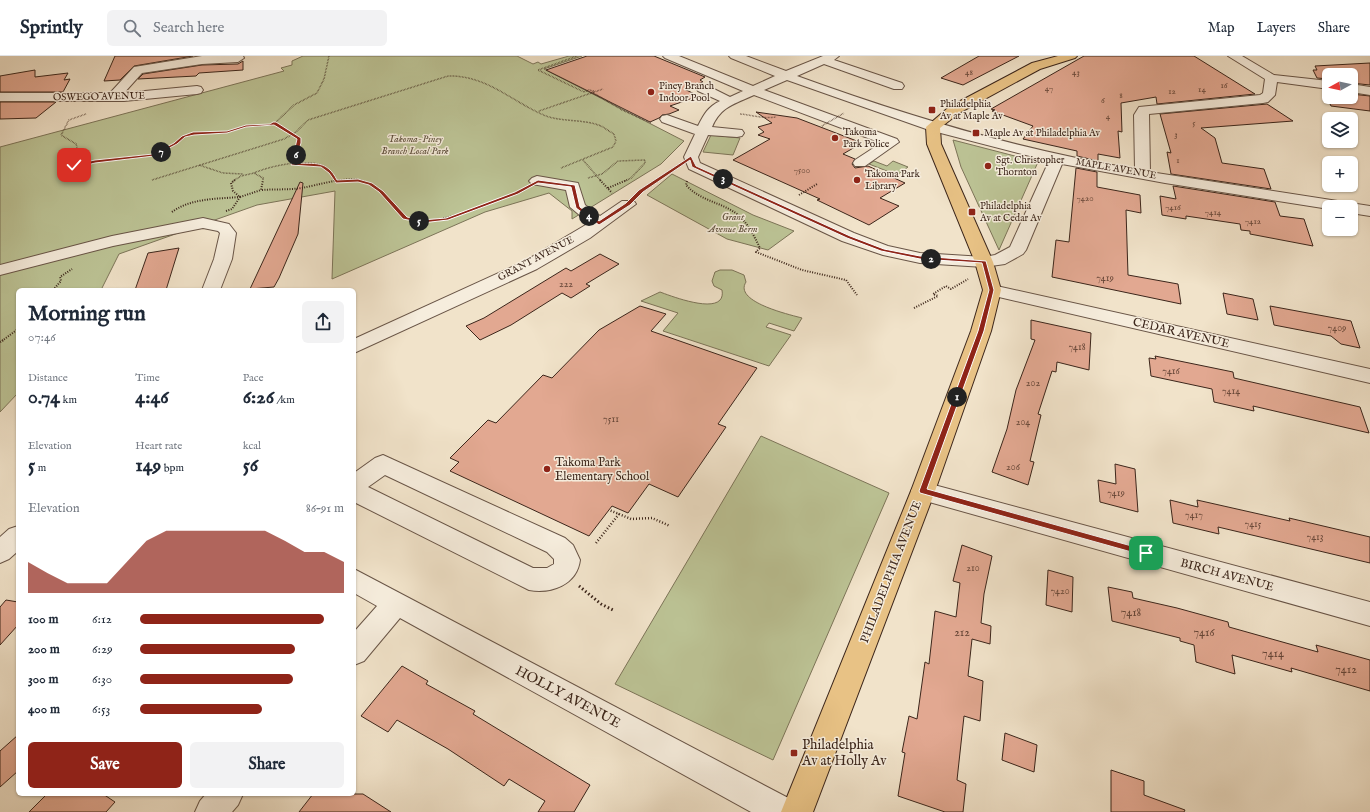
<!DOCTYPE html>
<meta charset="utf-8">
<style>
:root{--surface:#fff;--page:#f2f2f3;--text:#1f2937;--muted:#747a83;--line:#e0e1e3;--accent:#8f2418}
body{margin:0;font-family:"IM FELL English",serif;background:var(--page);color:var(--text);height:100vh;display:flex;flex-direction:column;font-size:15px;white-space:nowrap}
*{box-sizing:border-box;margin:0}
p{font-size:13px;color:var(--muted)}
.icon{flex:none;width:22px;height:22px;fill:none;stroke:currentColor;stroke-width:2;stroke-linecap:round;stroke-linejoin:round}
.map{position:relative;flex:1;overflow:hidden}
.sheet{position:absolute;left:16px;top:232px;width:340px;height:508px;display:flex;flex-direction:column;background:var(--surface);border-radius:6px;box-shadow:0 1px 3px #0004}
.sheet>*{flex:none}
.needle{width:26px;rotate:262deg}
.buttons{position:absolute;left:1322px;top:12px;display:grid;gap:8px}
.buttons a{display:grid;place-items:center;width:36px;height:36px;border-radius:6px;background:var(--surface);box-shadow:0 1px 3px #0004;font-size:20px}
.pin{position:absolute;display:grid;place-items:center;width:34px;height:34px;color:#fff;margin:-17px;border-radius:8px;box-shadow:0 2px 6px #0006}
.km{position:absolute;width:20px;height:20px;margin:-10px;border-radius:50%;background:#222;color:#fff;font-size:11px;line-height:20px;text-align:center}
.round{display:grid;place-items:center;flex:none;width:42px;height:42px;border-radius:6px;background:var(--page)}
.summary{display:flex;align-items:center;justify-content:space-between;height:68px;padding:0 12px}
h1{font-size:22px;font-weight:800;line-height:30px}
.stats{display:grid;grid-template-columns:repeat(3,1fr);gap:6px;height:68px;padding:4px 12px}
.stats div{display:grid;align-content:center}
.stats b{font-size:20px;font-weight:800}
.stats small{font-size:11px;font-weight:400}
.stats p{font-size:11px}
.chart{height:112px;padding:8px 12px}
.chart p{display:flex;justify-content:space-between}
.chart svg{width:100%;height:72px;margin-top:4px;fill:var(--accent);opacity:.7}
.button{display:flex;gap:8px;margin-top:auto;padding:8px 12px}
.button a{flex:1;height:46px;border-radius:6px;background:var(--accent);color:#fff;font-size:16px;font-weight:800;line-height:46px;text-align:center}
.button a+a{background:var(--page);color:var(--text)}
ul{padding:0 12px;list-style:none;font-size:13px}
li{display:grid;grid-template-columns:64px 48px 1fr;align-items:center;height:30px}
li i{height:10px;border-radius:5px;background:var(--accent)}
header{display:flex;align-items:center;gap:24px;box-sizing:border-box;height:56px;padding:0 20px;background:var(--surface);border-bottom:1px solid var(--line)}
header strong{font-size:19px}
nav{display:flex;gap:22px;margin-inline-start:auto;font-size:14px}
.search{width:280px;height:36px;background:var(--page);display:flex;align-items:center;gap:10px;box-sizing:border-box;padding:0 14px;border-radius:6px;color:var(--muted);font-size:15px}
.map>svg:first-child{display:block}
</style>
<header>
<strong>Sprintly</strong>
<div class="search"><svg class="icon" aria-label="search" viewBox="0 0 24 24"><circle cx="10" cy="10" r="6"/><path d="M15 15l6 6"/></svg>Search here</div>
<nav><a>Map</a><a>Layers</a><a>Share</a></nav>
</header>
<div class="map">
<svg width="1370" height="756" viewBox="0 0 1370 756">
<rect width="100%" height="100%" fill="#f1e3ca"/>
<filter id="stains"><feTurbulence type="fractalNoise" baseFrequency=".005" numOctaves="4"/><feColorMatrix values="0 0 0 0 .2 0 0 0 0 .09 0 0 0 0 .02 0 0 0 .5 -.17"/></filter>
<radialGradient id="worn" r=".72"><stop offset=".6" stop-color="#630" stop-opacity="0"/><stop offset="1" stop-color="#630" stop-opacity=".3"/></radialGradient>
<path fill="#bcc395" stroke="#7c7458" d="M303,0H517L533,8L538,6L541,8L569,0H582L544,13L684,85L661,108L572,163V155L549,137L485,156L332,223L335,135L257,149L119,198L101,234H18V337L0,356V91L284,15L281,12L292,9V5Z
M711,79L740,82L733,99L703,96Z
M953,84L1038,106L999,194L961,111Z
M874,105L887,110L893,105L908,111L897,119L869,108Z
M672,118L753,159L794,175L768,194L727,183L647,139Z
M720,214H732L744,219L746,226C733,246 791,259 802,262L794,275L769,267L766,271L791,279L769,310L663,275L678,257L641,245L660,236C671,240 727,262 722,234L714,230L712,225L715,216Z
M761,380L889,437L773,704L615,628Z"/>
<path fill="#e2a891" stroke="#3c261b" d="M115,0H193L134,10L120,24L104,25Z
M587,0H654L705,21L700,24L703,26L684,33L699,40L670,50L679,54L669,58L662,59L659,62L650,66L546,14Z
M979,0H1019L963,29L941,22Z
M1084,0H1194L1255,38L1157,48L1156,41L1121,47L1122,76L1118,75L1120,102L1098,98V105L1077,100V95L1023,83L1033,70L992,55L995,54L991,53Z
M243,5V14L199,17L196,20L138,23L143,18L202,9L238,8Z
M1370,7V29L1351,27V19H1329V23L1317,22L1313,14H1317L1315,10Z
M35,14V21L68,17L64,24L70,23L63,36H0V20Z
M1323,34H1329V41H1351V38L1370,40V55L1331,50Z
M0,46H56L36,62L0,63Z
M1267,48L1293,65L1201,72L1215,82L1222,107L1264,113L1271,133L1171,118L1167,96L1171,97L1160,58Z
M756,56L797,62L862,87L843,98L855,103L852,108L855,112L868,110L905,127L880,142L899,150L869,169L817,144L820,143L733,104L770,83L758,79L764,76L758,71L772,67Z
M1076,112L1097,116V131L1140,139L1141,157L1126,154L1128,219L1178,228L1181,248L1052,221L1056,184L1069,186Z
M300,126L303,127L298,178L279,222L274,231L250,233Z
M1173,130L1275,146L1280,160L1304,163L1313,190L1250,178V175L1241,174L1240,168L1186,160V163L1162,159L1160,140L1176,143Z
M179,192L166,234H135L148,197Z
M600,198L619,208L586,228L590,230L571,242L562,237L511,269L480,284L466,270L484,262L566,212L571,215Z
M1223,237L1253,243L1258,264L1227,258Z
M640,250L666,258L651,275L757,312L718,368L726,371L678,441L649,428L628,457L612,450L589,480L450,415L459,406L450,402L488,364L496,367L543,319L552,322L599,274Z
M1270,250L1351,265L1360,292L1341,288L1331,280L1274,269Z
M1031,264L1091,277L1089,314L1057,306L1056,316L1052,315L1038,358L1041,359L1030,405L1034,406L1028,429L992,416L1007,373L1016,334L1035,284L1031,283Z
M1155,300L1233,316L1234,322L1360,351L1369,377L1253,350L1254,355L1214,346L1212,333L1151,320L1149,302L1156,303Z
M1115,408L1135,413L1138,456L1100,446L1098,424L1116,428Z
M1170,444L1198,451L1197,444L1290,465L1289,462L1370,481V507L1218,471L1219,478L1173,467Z
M962,489L992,500L984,538L981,567L991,570L990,588L972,583L968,620L983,625L980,665L964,660L957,724L966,728L963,756H945L898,740L905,697L902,696L909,660L917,663L925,606L929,608L935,555L956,561L960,527L953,525Z
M1048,514L1073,521L1072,556L1046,549Z
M1108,531L1132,536L1133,542L1177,552L1228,566L1229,571L1318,596L1316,589L1370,604V635L1291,612L1292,616L1232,599L1235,618L1196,606L1194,589L1180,585V582L1112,565Z
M6,544L18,546V569L0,589V551Z
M402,610L428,625L426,628L475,655L473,658L590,729L574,756H538L545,745L509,723L504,730L448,693L397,664L388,676L361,660Z
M1005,677L1037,689L1034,716L1002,704Z
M18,679V715L0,731V695Z
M1111,714L1144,725V739L1185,754L1184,756H1111Z
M47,738H103L115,746L106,756H29Z
M313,738H363L391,756H299Z"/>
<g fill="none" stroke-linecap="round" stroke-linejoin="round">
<defs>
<path id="minor" d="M202,0H243L244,2L238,6L202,8L142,17L124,37L197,30L201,31L203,34L201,37L197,38L124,45H0V37H110L134,11Z
M663,0H679L753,30L775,20L731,2L729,0H746L786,15L823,0H839L834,4L902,27L904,30L902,33H894L824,8L797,20C907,60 1019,94 1135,113L1134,59L1139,51L1260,39L1263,37L1265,23L1228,0H1242L1274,19L1329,25V33L1277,26L1275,39L1268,46L1263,47L1149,58L1150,116L1370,150V160L1351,157V151H1329V153L1165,127L1062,108L1026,194L1023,198L1005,208L984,211L920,207L883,199L842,185L689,113L684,101L695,78L662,66L660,63L662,60L667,59L698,70C704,58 708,51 720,45L698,35L696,32L698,29H706L730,41L743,35L665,2ZM787,24L929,74L1049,105L1010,191L995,199L984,201L920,197L888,190L854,177L700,107L698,101L708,79L737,81L742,80L744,77L742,74L712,71C721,50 735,48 754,39L881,87L855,104L853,107L855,110H865L899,86L897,83L764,34Z
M1351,28L1370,31V39L1351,36Z
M537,120L578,127L585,149L600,160L622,145H634L636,148L590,182L537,213L354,297V283L525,205L589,167L570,151L566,134L532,128L529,125L532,122Z
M203,162L229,168L236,177L232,203L220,234H202L214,203L220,177L218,175L203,172L113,190L0,219V209L112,180Z
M992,229L1370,313V327L986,238L983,234L986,230Z
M383,399L565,482L573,489L580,504C577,529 551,538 529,534L354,446V417L375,402ZM385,419L547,496L554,503V508L547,512H533L368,431Z
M923,426L1370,546V570L915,442L911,435L915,428Z
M18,470V495L9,503L0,507V481L9,473Z
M354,513L794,745L799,756H751L400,562L364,605L354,609V576L377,550L354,537Z
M206,738H243L238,749L232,756H195L200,745Z"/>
<path id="major" d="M1058,0H1077L1075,2L1040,13L959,57L940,72L941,88L993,206L1001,234L991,275L935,435L813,756H781L911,435L971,275L983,234L975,206L927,88L926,71L949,51L1032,7Z"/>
</defs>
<use href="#minor" stroke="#695547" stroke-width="2"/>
<use href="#major" stroke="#3c261b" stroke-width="2"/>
<path stroke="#3c261b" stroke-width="1.5" stroke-dasharray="0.5 1" stroke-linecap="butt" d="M577,0L538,14L584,36L589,34L594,35
M592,36L622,54L651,67
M539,55L603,33
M86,58L69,64L61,79L76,88L78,95L74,109L79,110L95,105L154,99L176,88L184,81L193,78L227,76L246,70L271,69L275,67
M740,58C753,59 763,63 776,61
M583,104L601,125
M293,108L299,82L275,67L294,49L317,37L324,23L329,0
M199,109L223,117L243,118
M254,117C269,110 308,102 323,110C329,112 332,119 334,125
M588,122L602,118L618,105L645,104V107L631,122L625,125
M152,124L284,83L296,76L308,64L448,20C487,19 512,46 546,60C563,66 584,63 601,70C605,72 610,76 614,78L616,85L613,91L561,112
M233,125L241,120L254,117L263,122V125
M349,125H361
M657,125L677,111"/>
<path stroke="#3c261b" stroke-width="2" stroke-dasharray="1 1.5" stroke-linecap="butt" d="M235,124L231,127L233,135L240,141L261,134L263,124
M334,124L335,126
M600,124L612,137
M687,125L686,129C700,145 721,146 737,158C748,167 754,180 760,192L756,196L802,214L846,224L857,239
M608,132L627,124
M262,134C275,133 289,134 302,132C318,129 343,121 359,124C379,128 390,147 403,160C423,179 499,143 522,134
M640,137L659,124
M799,139L817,128
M226,155L232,153L240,141
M172,156C191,142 217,143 240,141
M53,234L61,225L60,221L72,213
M914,252L938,240L933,238L946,230L951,233L968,223
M2,285L18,273"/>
<path stroke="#3c261b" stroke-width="2.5" stroke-dasharray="1 2" stroke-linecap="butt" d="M0,286L3,284
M619,458L631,463L652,462L670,470
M596,487L619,458L609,454"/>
<path stroke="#3c261b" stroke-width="3" stroke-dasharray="1.5 2.5" stroke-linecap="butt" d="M579,530L601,548L613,554"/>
<use href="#minor" fill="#f6eddd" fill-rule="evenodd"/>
<use href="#major" fill="#e8c285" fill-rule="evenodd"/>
<path stroke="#3c261b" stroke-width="1.5" stroke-dasharray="0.5 1" stroke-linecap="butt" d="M822,70L844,57"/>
</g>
<path fill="#8f2418" stroke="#fff" d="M273,66H276L301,82V87L295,107C315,108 327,104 337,124L358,123L372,127L383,135L407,161L422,164L446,162L515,136L538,124L575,129L580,151L599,165L626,147L639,134L691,100L696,110L850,180L884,193L920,200L986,205L994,234L984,275L927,433L1146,494L1150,497L1146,500L920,437L919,435L978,275L989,234L982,207L920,203L881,195L847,182L692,111L690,104L643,136L630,149L599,169L576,152L571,131L538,127L518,138L448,164L422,167L403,163L379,136L369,129L358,126L336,127L329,117L321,111L291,109L297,83L274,69L246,71L227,77L194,79L185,81L177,88L154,100L95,107L79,111L72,109L95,104L153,98L174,87L182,80L193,76L227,75L246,69L270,68Z"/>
<g fill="#8f2418" stroke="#f6eddd" stroke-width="1.5">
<circle cx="651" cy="36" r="4"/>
<rect x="928" y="50" width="8" height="8" rx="2"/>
<rect x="972" y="73" width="8" height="8" rx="2"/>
<circle cx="835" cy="82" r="4"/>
<circle cx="988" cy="110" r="4"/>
<circle cx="857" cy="124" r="4"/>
<rect x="968" y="152" width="8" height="8" rx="2"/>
<circle cx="547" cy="413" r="4"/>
<rect x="790" y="693" width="8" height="8" rx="2"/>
</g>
<g text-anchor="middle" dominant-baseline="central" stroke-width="3" stroke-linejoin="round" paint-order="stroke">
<g font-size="9" fill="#664638">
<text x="969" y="16">48</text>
<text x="1076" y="16">43</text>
<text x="1224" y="29">16</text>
<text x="1049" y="32">47</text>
<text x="1202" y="33">14</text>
<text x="1172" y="35">12</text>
<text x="1121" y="39">8</text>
<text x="1103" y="44">6</text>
<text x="1108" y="60">4</text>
<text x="1194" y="67">5</text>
<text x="1176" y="78">3</text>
<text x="1178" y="104">1</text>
<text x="802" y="114">7500</text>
<text x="1085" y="142">7420</text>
<text x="1173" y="151">7416</text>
<text x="1213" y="156">7414</text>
<text x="1253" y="165">7412</text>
</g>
<g font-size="10" fill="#3c261b" stroke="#f6eddd" text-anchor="start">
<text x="659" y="30">Piney Branch<tspan x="659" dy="12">Indoor Pool</tspan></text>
<text x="940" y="48">Philadelphia<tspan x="940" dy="12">Av at Maple Av</tspan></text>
<text x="843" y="76">Takoma<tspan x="843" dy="12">Park Police</tspan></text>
<text x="984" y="77">Maple Av at Philadelphia Av</text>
<text x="996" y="104">Sgt. Christopher<tspan x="996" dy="12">Thornton</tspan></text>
<text x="865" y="118">Takoma Park<tspan x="865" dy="12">Library</tspan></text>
<text x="980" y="150">Philadelphia<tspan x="980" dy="12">Av at Cedar Av</tspan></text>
</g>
<g font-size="10" fill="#3c261b" stroke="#f6eddd">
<text transform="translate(99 41) rotate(-1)">OSWEGO AVENUE</text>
<text transform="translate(1116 113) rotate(10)">MAPLE AVENUE</text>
<text transform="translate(536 203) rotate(-28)">GRANT AVENUE</text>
</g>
<g font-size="10" font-style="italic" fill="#5c4d3a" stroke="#f6eddd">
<text x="415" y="83">Takoma-Piney<tspan x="415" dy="12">Branch Local Park</tspan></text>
<text x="733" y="161">Grant<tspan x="733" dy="12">Avenue Berm</tspan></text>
</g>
<g font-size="10" fill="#664638">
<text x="1105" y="222">7419</text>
<text x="566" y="228">222</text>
<text x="1337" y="272">7409</text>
<text x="1077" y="291">7418</text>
<text x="1171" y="315">7416</text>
<text x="1033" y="327">202</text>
<text x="1231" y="335">7414</text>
<text x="611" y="363">7511</text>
<text x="1023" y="366">204</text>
<text x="1013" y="411">206</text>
<text x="1116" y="437">7419</text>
<text x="1194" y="459">7417</text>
<text x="1253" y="468">7415</text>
<text x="1315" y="481">7413</text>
<text x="973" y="512">210</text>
<text x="1060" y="535">7420</text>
</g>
<g font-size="12" fill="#3c261b" stroke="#f6eddd">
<text transform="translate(1181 277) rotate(13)">CEDAR AVENUE</text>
<text transform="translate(891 516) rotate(-69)">PHILADELPHIA AVENUE</text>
<text transform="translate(1227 519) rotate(15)">BIRCH AVENUE</text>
</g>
<g font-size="12" fill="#3c261b" stroke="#f6eddd" text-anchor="start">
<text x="555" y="406">Takoma Park<tspan x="555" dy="14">Elementary School</tspan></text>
</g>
<g font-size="12" fill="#664638">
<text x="1131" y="556">7418</text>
<text x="962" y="576">212</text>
<text x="1204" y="576">7416</text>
<text x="1273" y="597">7414</text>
<text x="1346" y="613">7412</text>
</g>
<g font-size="14" fill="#3c261b" stroke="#f6eddd">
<text transform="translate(568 641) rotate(28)">HOLLY AVENUE</text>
</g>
<g font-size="14" fill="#3c261b" stroke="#f6eddd" text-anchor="start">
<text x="802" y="689">Philadelphia<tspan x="802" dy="16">Av at Holly Av</tspan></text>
</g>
</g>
<rect width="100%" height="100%" filter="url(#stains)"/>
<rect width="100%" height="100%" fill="url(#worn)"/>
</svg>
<div class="buttons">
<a><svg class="needle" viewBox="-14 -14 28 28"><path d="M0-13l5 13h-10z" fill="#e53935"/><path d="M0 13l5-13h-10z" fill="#747a83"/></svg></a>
<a><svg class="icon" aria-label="layers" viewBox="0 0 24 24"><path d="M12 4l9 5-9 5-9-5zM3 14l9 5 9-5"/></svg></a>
<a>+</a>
<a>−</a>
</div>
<div class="pin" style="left:1146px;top:497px;background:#1e9e55"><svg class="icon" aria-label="arrive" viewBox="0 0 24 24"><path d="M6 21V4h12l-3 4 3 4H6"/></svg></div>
<div class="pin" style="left:74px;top:109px;background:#d93025"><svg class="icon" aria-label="check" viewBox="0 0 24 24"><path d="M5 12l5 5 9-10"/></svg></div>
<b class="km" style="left:957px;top:341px">1</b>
<b class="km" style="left:931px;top:203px">2</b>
<b class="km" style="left:723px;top:123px">3</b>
<b class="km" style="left:589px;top:160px">4</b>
<b class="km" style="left:419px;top:165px">5</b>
<b class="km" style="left:296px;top:99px">6</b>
<b class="km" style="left:161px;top:96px">7</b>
<section class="sheet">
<div class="summary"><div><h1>Morning run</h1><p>07:46</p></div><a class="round"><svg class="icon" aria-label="share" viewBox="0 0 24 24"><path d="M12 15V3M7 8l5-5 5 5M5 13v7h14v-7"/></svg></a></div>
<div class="stats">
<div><p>Distance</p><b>0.74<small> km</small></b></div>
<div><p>Time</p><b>4:46</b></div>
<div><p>Pace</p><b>6:26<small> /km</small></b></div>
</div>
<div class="stats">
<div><p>Elevation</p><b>5<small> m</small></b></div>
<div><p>Heart rate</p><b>149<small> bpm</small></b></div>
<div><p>kcal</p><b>56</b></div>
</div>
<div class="chart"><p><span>Elevation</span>86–91 m</p>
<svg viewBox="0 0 160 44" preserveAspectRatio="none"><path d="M0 44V25L10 32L20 38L30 38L40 38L50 25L60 12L70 6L80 6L90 6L100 6L110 6L120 6L130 12L140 19L150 19L160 25V44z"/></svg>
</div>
<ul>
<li><b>100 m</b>6:12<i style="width:90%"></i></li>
<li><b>200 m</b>6:29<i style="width:76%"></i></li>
<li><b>300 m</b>6:30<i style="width:75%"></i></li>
<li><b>400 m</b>6:53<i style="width:60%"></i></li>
</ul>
<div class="button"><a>Save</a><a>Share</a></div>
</section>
</div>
